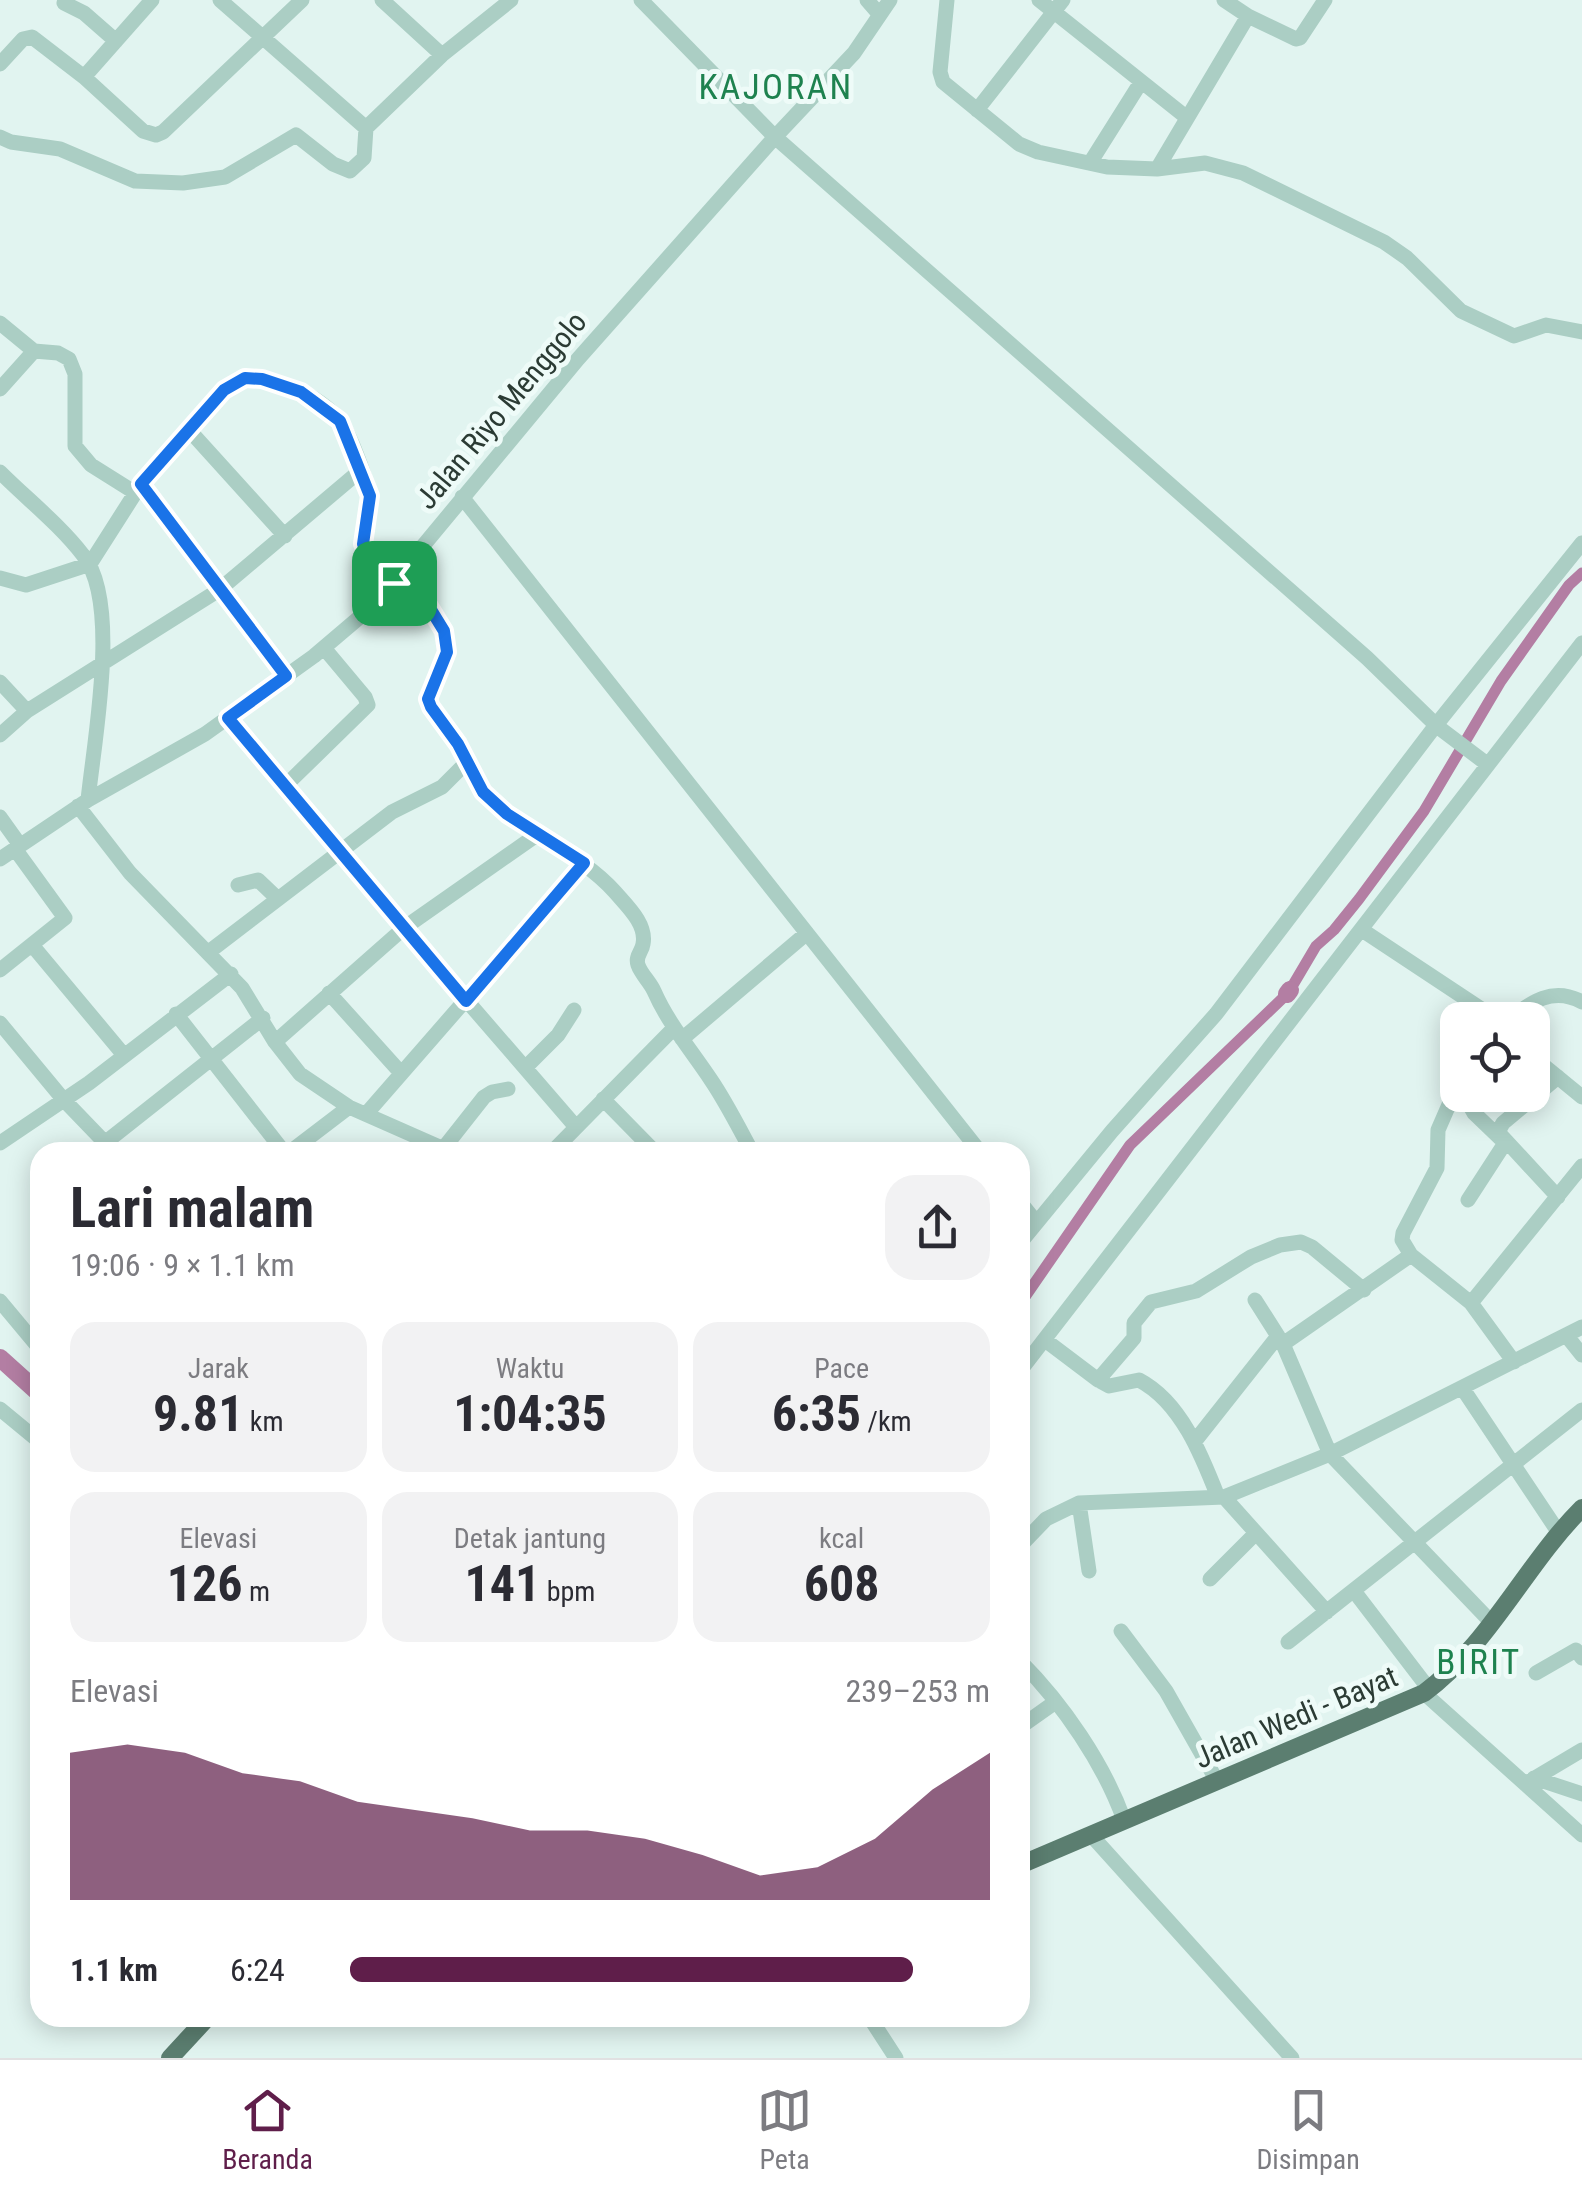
<!DOCTYPE html>
<html lang="id">
<meta charset="utf-8">
<style>
:root{--surface:#fff;--page:#f2f2f3;--text:#2b2b33;--muted:#7c7c81;--line:#e1e1e2;--accent:#5f1e4a}
body{margin:0;font-family:"Roboto Condensed",sans-serif;background:var(--page);color:var(--text);height:100vh;display:flex;flex-direction:column;font-size:38px;white-space:nowrap}
*{box-sizing:border-box;margin:0}
p{font-size:32px;color:var(--muted)}
.icon{flex:none;width:55px;height:55px;fill:none;stroke:currentColor;stroke-width:2;stroke-linecap:round;stroke-linejoin:round}
.map{position:relative;flex:1;overflow:hidden}
.drawer{position:absolute;left:30px;top:1142px;width:1000px;height:885px;display:flex;flex-direction:column;background:var(--surface);border-radius:30px;box-shadow:0 5px 25px #0003}
.drawer>*{flex:none}
.controls{position:absolute;left:1440px;top:1002px;display:grid;gap:20px}
.controls a{display:grid;place-items:center;width:110px;height:110px;border-radius:20px;background:var(--surface);box-shadow:0 5px 25px #0003;font-size:50px}
.pin{position:absolute;display:grid;place-items:center;width:85px;height:85px;color:#fff;margin:-42px;border-radius:20px;box-shadow:0 5px 15px #0006}
.round{display:grid;place-items:center;flex:none;width:105px;height:105px;border-radius:30px;background:var(--page)}
.summary{display:flex;align-items:center;justify-content:space-between;height:170px;padding:0 40px}
h1{font-size:55px;font-weight:700;line-height:75px}
.metrics{display:grid;grid-template-columns:repeat(3,1fr);gap:15px;height:170px;padding:10px 40px}
.metrics div{display:grid;align-content:center;border-radius:25px;background:var(--page);text-align:center}
.metrics b{font-size:50px;font-weight:700}
.metrics small{font-size:28px;font-weight:400}
.metrics p{font-size:28px}
.chart{height:280px;padding:20px 40px}
.chart p{display:flex;justify-content:space-between}
.chart svg{width:100%;height:180px;margin-top:10px;fill:var(--accent);opacity:.7}
ul{padding:0 40px;list-style:none;font-size:32px}
li{display:grid;grid-template-columns:160px 120px 1fr;align-items:center;height:75px}
li i{height:25px;border-radius:12px;background:var(--accent)}
.dock{display:flex;justify-content:space-around;align-items:center;height:140px;border-top:2px solid var(--line);background:var(--surface);font-size:28px;color:var(--muted)}
.dock a{display:grid;justify-items:center;gap:5px}
.dock .on{color:var(--accent)}
.map>svg:first-child{display:block}
</style>
<div class="map">
<svg width="1582" height="2058" viewBox="0 0 1582 2058">
<rect width="100%" height="100%" fill="#e1f4f0"/>
<g fill="none" stroke-linecap="round" stroke-linejoin="round">
<path stroke="#b37ea3" stroke-width="11" d="M1290,990L1316,946L1334,930L1359,899L1424,811L1501,681L1569,585L1582,573
M1020,1304L1130,1145L1287,994"/>
<path stroke="#b37ea3" stroke-width="18" d="M1287,994L1290,990
M0,1358L40,1394"/>
<path stroke="#abcec4" stroke-width="15" d="M220,0L366,128L442,55L511,0
M382,0L442,55
M867,0L880,15
M890,0L854,53L775,137L1367,658L1438,727L1487,764
M947,0L940,72L943,82L1019,144L1038,152L1107,167L1157,169L1205,163L1243,173L1384,242L1407,258L1461,311L1514,336L1546,325L1582,332
M1039,0L1186,117
M1224,0L1248,16L1296,39L1300,38L1325,0
M64,3L84,13L116,41
M0,64L23,39L32,37L84,77L143,131L156,135L163,132L302,0
M84,77L152,0
M977,110L1063,0
M0,137L11,142L60,149L135,181L183,183L225,177L296,135L333,164L350,171L364,158L366,128
M1090,163L1141,82
M1157,169L1248,16
M0,323L34,351L58,353L69,359L75,374V446L91,465L134,492
M0,389L34,351
M190,431L285,536
M0,472C27,499 60,525 83,555C121,602 94,740 88,800
M141,484L286,676
M462,497L980,1152
M0,578L26,585L90,564L141,484L233,383C266,370 320,394 341,422C351,437 368,481 370,500C373,517 357,535 366,551C388,589 444,595 447,645C449,668 420,685 432,709C439,722 451,732 459,745C469,762 474,784 488,798C523,836 578,850 615,892C627,906 647,924 643,944C642,952 635,956 638,965C641,974 650,982 654,991C668,1023 691,1050 711,1080C726,1102 739,1128 752,1152
M0,682L27,711
M228,718L404,928L576,1127
M0,735L27,711L219,590L361,470
M285,786L368,705L365,697L324,648
M78,806L130,873L242,988L275,1042L300,1074L349,1107L451,1152
M0,817L20,845
M0,859L88,800L205,734L314,656L374,605L578,359L775,137L641,0
M238,885L258,880L278,899
M1362,930L1498,1020
M32,945L123,1054
M210,951L392,812L442,787L467,762
M0,970L65,918L15,849
M329,993L401,1073
M176,1014L284,1152
M1508,1020C1531,1002 1553,986 1582,1002
M0,1023L63,1099L114,1152
M682,1039L807,933
M275,1042L404,928L538,834
M1532,1056L1582,1097
M525,1068L558,1035L574,1010
M1558,1077L1503,1123L1498,1132L1558,1197
M1464,1095L1474,1113L1500,1138
M603,1099L655,1152
M367,1113L585,863
M106,1142L263,1018
M0,1143L89,1083L231,974
M443,1149L484,1097L492,1092L508,1089
M290,1152L349,1107
M552,1152L674,1028
M1468,1200L1505,1143
M1020,1202L1036,1222
M1020,1243L1112,1131L1216,1014L1436,725L1582,543
M1411,1255L1471,1303L1514,1362
M1255,1300L1283,1344L1330,1454L1492,1623
M0,1301L40,1349
M1471,1303L1582,1166
M1566,1335L1582,1355
M1045,1340L1098,1380L1134,1338V1323L1151,1302L1196,1291L1251,1257L1280,1245L1301,1242L1312,1247L1364,1290
M1283,1344L1411,1255L1402,1240L1403,1233L1437,1168L1438,1130L1458,1084
M1020,1371L1582,643
M1098,1380L1109,1386L1139,1380C1181,1402 1202,1456 1218,1497
M1463,1389L1559,1533
M0,1409L40,1442
M1195,1441L1278,1336
M1224,1497L1327,1612
M1079,1503L1089,1571
M1020,1546L1046,1519L1079,1503L1224,1497L1330,1454L1582,1327
M1210,1579L1255,1534
M1354,1591L1429,1689
M1121,1631L1166,1691L1217,1781
M1288,1642L1582,1410
M1020,1661C1063,1704 1104,1764 1124,1820
M1536,1673L1576,1650L1582,1658
M1424,1693L1582,1835
M1020,1727L1054,1703
M1534,1778L1582,1794
M1525,1784L1582,1750
M1091,1835L1292,2058
M870,2018L896,2058"/>
<path stroke="#5b7e70" stroke-width="18" d="M1020,1865L1424,1693C1490,1644 1525,1565 1582,1508
M170,2058L207,2018"/>
</g>
<g fill="none" stroke-linecap="round" stroke-linejoin="round">
<defs>
<path id="route" d="M245,378L262,379L301,392L340,421L370,496L363,544L366,550L394,583L425,600L444,631L447,652L428,699L431,707L458,744L483,792L507,814L584,863L466,1001L228,718L286,676L141,484L224,390Z"/>
</defs>
<use href="#route" stroke="#fff" stroke-width="20"/>
<use href="#route" stroke="#1a73e8" stroke-width="12"/>
</g>
<g text-anchor="middle" dominant-baseline="central" stroke-width="10" stroke-linejoin="round" paint-order="stroke">
<g font-size="30" fill="#2b3b34" stroke="#eefbf8">
<text transform="translate(501 410) rotate(-50)">Jalan Riyo Menggolo</text>
<text transform="translate(1296 1717) rotate(-23)">Jalan Wedi - Bayat</text>
</g>
<g font-size="35" letter-spacing="2.5" fill="#1e824f" stroke="#eefbf8">
<text x="776" y="87">KAJORAN</text>
<text x="1479" y="1662">BIRIT</text>
</g>
</g>
</svg>
<div class="controls">
<a><svg class="icon" aria-label="locate" viewBox="0 0 24 24"><circle cx="12" cy="12" r="6"/><path d="M12 2v4M12 18v4M2 12h4M18 12h4"/></svg></a>
</div>
<div class="pin" style="left:394px;top:583px;background:#1e9e55"><svg class="icon" aria-label="arrive" viewBox="0 0 24 24"><path d="M6 21V4h12l-3 4 3 4H6"/></svg></div>
<section class="drawer">
<div class="summary"><div><h1>Lari malam</h1><p>19:06 · 9 × 1.1 km</p></div><a class="round"><svg class="icon" aria-label="share" viewBox="0 0 24 24"><path d="M12 15V3M7 8l5-5 5 5M5 13v7h14v-7"/></svg></a></div>
<div class="metrics">
<div><p>Jarak</p><b>9.81<small> km</small></b></div>
<div><p>Waktu</p><b>1:04:35</b></div>
<div><p>Pace</p><b>6:35<small> /km</small></b></div>
</div>
<div class="metrics">
<div><p>Elevasi</p><b>126<small> m</small></b></div>
<div><p>Detak jantung</p><b>141<small> bpm</small></b></div>
<div><p>kcal</p><b>608</b></div>
</div>
<div class="chart"><p><span>Elevasi</span>239–253 m</p>
<svg viewBox="0 0 160 44" preserveAspectRatio="none"><path d="M0 44V8L10 6L20 8L30 13L40 15L50 20L60 22L70 24L80 27L90 27L100 29L110 33L120 38L130 36L140 29L150 17L160 8V44z"/></svg>
</div>
<ul>
<li><b>1.1 km</b>6:24<i style="width:88%"></i></li>
</ul>
</section>
</div>
<nav class="dock">
<a class="on"><svg class="icon" aria-label="home" viewBox="0 0 24 24"><path d="M3 11l9-7 9 7M6 9v11h12V9"/></svg>Beranda</a>
<a><svg class="icon" aria-label="map" viewBox="0 0 24 24"><path d="M3 6l6-2 6 2 6-2v14l-6 2-6-2-6 2zM9 4v14M15 6v14"/></svg>Peta</a>
<a><svg class="icon" aria-label="saved" viewBox="0 0 24 24"><path d="M7 4h10v16l-5-4-5 4z"/></svg>Disimpan</a>
</nav>
